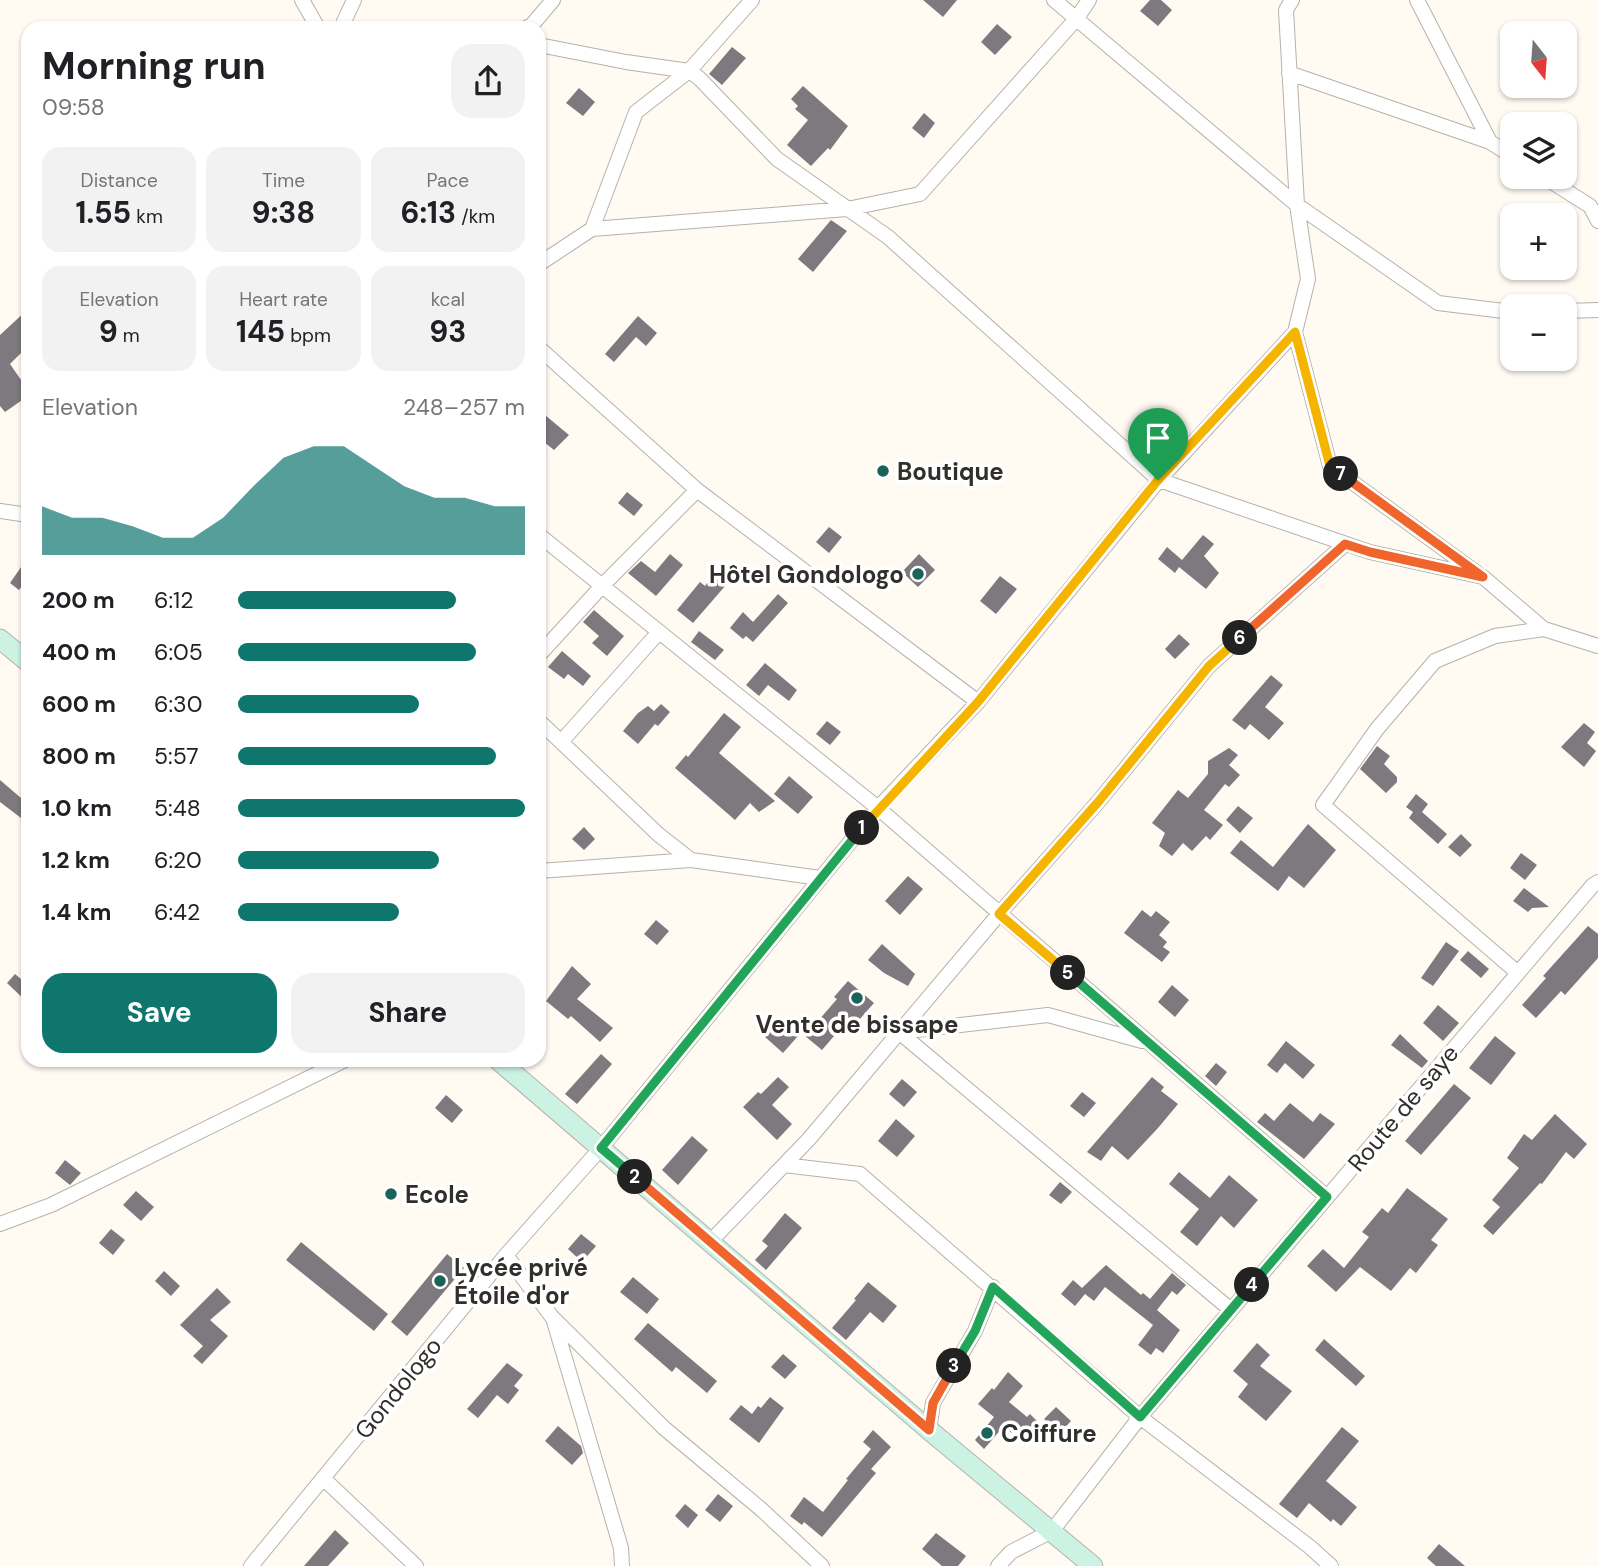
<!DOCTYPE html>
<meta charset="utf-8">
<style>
:root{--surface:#fff;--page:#f2f2f2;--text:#202124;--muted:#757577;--accent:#0f766e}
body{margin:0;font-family:"DM Sans",sans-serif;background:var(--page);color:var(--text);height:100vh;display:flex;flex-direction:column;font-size:26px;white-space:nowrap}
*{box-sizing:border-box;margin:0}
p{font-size:23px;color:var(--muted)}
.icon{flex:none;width:38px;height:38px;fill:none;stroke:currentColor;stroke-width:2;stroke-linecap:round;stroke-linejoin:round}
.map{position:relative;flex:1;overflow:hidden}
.sheet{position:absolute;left:21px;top:21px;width:525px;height:1046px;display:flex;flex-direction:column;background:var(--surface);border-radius:21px;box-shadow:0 2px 5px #0004}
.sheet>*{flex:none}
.needle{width:46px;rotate:163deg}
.fabs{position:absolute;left:1500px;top:21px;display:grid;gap:14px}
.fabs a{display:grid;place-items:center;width:77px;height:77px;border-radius:14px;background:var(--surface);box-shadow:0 2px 5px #0004;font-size:35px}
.pin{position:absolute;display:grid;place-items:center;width:60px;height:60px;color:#fff;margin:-72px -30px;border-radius:50% 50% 50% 0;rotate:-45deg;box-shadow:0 0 7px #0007}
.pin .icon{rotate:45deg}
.km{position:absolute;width:35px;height:35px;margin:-18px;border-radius:50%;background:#222;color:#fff;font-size:19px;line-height:35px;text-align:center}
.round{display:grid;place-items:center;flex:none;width:74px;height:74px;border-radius:21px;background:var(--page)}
.head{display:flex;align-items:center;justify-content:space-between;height:119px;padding:0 21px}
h1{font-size:38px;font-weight:700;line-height:52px}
.stats{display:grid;grid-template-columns:repeat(3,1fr);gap:10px;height:119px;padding:7px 21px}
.stats div{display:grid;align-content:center;border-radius:18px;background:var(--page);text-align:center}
.stats b{font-size:30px;font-weight:700}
.stats small{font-size:19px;font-weight:400}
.stats p{font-size:19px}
.chart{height:196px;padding:14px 21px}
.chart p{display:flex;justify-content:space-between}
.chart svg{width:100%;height:126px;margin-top:7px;fill:var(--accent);opacity:.7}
.cta{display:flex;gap:14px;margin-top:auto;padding:14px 21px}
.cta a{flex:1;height:80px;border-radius:21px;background:var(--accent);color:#fff;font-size:28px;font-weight:700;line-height:80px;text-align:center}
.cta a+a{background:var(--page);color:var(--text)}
ul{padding:0 21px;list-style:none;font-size:23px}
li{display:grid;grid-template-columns:112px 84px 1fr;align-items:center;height:52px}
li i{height:18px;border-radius:9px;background:var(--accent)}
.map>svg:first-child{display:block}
</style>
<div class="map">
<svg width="1598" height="1566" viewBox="0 0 1598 1566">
<rect width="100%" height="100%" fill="#fffbf3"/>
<path fill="#7e797f" d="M923,0H957L943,17Z
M1150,0H1161L1172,10L1158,26L1140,11Z
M997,24L1012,37L995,55L981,42Z
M732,47L746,58L722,85L709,74Z
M803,86L848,126L830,150L828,148L811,166L787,145L808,120L795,109L798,106L791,99Z
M579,88L595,102L583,116L566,103Z
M924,113L935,123L924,138L912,128Z
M831,220L847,231L813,272L798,259Z
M28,309V346L10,364L28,390V396L5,412L0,406V335Z
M638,316L657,333L646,346L636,337L614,362L605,354Z
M539,410L569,435L554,450L539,438Z
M627,492L643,505L634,516L618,503Z
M829,527L842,537L829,553L816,542Z
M1203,535L1214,544L1204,556L1219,573L1206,589L1179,567L1175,573L1158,559L1167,547L1182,560Z
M670,554L683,565L656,596L628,573L641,561L655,572Z
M919,554L935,570L918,587L902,572Z
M28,557V577L19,590L10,583Z
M713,575L726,585L693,623L677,610L700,582L705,586Z
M1000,576L1017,589L996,614L980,601Z
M778,594L788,603L753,642L746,636L743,639L730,628L743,612L753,622Z
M594,610L624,636L607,656L592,643L599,636L583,622Z
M699,631L724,650L715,660L691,642Z
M1179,634L1190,644L1175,659L1165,649Z
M562,651L591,676L583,686L568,674L564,679L548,667Z
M765,663L797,690L789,701L768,685L759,696L746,685Z
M1271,675L1283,685L1265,707L1284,723L1269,740L1250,724L1245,730L1232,720Z
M661,704L670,712L658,726L655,724L638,744L623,731L638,713L648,706L654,711Z
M724,713L741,727L719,753L775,801L759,812L750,803L735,820L675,768L686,755L688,757Z
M827,721L841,732L830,745L816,734Z
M1584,723L1595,732L1587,743L1596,751L1584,767L1561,747Z
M1377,746L1390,756L1384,764L1397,777V782L1386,793L1360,769Z
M1229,748L1238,755L1229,765L1240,775L1229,787L1225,784L1204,810L1223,825L1210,840L1206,836L1192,851L1183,843L1172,856L1159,846L1165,833L1152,823L1178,790L1188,798L1208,774V761Z
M789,776L813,797L798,814L774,794Z
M0,780L28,804V809L21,818L0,802Z
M1416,794L1428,804L1422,812L1447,834L1438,844L1409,818L1413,812L1406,807Z
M1238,806L1253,818L1240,833L1226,820Z
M1308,824L1336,850L1304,888L1289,876L1278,891L1230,853L1241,840L1273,867Z
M584,827L595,839L584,850L572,839Z
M1461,834L1472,845L1460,857L1448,847Z
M1521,853L1537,865L1525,880L1510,868Z
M908,876L923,889L900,915L885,901Z
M1524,888L1549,907L1532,908L1528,912L1513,901Z
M1142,910L1151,917L1156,911L1170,922L1159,935L1167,942L1163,947L1170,952L1162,962L1124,933Z
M656,920L669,931L657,945L644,934Z
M1588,926L1598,934V958L1565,995L1561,991L1536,1018L1522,1005L1546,978L1543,976Z
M1446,942L1459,951L1433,986L1421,978Z
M882,944L915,974L908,986L884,973L868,960Z
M1468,951L1489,969L1481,978L1460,960Z
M572,966L591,984L577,999L613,1028L600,1042L571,1016L568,1019L546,1001Z
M15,974L28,985V1003L7,983Z
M848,981L874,1003L852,1028L846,1022L822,1050L805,1036L837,999L834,997Z
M1172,985L1189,1000L1175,1017L1158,1002Z
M1438,1005L1459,1023L1443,1041L1423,1023Z
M780,1020L798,1036L783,1053L765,1037Z
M1400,1034L1428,1061L1422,1068L1391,1045Z
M1495,1036L1516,1053L1491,1085L1469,1068Z
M1286,1041L1315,1065L1303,1079L1285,1063L1277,1073L1267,1065Z
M601,1054L612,1064L577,1104L565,1094Z
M1216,1063L1227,1072L1216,1086L1205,1076Z
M778,1077L789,1087L772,1105L792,1124L777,1140L743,1107L758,1092L761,1094Z
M1152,1077L1164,1087L1161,1091L1178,1104L1158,1128L1128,1160L1112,1146L1101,1161L1087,1152Z
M902,1079L917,1092L904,1107L889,1094Z
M1454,1084L1471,1098L1421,1155L1405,1141Z
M1082,1092L1096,1103L1084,1117L1070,1106Z
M446,1095L463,1110L452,1123L435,1108Z
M1290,1103L1313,1122L1320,1113L1335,1124L1304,1159L1257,1122L1265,1113L1274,1121Z
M1555,1114L1587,1144L1574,1159L1566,1152L1542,1184L1540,1183L1493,1235L1483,1226L1500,1207L1492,1200L1519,1168L1507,1158L1524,1134L1532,1140Z
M896,1119L915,1136L897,1157L878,1141Z
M692,1136L708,1150L678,1185L662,1170Z
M65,1160L81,1173L70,1185L55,1173Z
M1179,1172L1210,1198L1229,1175L1258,1200L1234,1228L1221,1216L1197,1246L1180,1232L1199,1209L1169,1184Z
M1060,1182L1072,1192L1061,1204L1049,1195Z
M1407,1188L1448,1219L1431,1240L1438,1245L1416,1273L1410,1268L1391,1291L1360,1267L1336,1292L1307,1266L1323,1249L1344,1268L1369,1237L1362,1232L1382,1208L1388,1213Z
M136,1191L154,1207L141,1221L123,1205Z
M785,1213L802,1228L766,1270L755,1260L768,1246L762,1241Z
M111,1229L125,1240L113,1255L99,1243Z
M581,1234L596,1246L582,1262L568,1249Z
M301,1242L388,1314L374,1331L286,1260Z
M447,1254L464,1268L407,1336L391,1322Z
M1106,1265L1141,1295L1143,1293L1150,1299L1172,1273L1186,1285L1177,1295L1172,1291L1157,1310L1180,1330L1163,1353L1156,1348L1151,1355L1138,1345L1153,1325L1105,1287L1094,1301L1085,1294L1075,1306L1061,1294L1073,1280L1082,1288Z
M164,1271L180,1286L171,1296L155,1281Z
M633,1277L659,1299L647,1314L620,1292Z
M868,1282L897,1306L883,1323L870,1312L846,1340L832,1328L856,1300L854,1299Z
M217,1288L231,1302L210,1320L228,1336L202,1364L193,1356L203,1346L180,1325Z
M648,1323L717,1381L707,1393L676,1367L672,1372L634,1339Z
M1324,1339L1365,1376L1356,1386L1315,1350Z
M1257,1343L1270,1355L1260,1366L1292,1391L1266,1421L1238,1397L1248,1384L1233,1371Z
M783,1354L797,1366L785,1379L771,1367Z
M507,1363L523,1375L514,1386L519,1390L508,1404L497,1395L478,1418L467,1409Z
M1008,1372L1023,1386L1009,1402L1027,1417L1030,1414L1042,1426L1025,1445L1004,1426L984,1449L975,1440L994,1417L978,1404L992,1388L994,1390Z
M770,1397L784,1408L759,1443L729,1419L741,1405L752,1414L758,1406L761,1408Z
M1056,1407L1071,1421L1060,1433L1044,1419Z
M558,1426L581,1446L583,1453L572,1465L545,1441Z
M1342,1427L1359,1441L1326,1481L1357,1507L1341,1526L1333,1519L1331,1522L1309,1503L1297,1518L1279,1504Z
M873,1430L891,1447L871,1469L876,1473L822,1537L804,1522L802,1525L790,1516L804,1497L823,1512L848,1480L846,1479L871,1449L863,1442Z
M718,1494L733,1506L720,1522L705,1510Z
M685,1504L698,1515L688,1528L675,1516Z
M335,1530L349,1543L328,1566H304Z
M936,1533L966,1556L958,1566H942L922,1549Z
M1439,1544L1465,1566H1436L1427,1558Z"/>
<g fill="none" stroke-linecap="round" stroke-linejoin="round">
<defs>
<path id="street" d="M302,0L318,28
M1054,0L1297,205L1438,303L1512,312
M1417,0L1490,142L1512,156
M341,28L354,0
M526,28L532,25L553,0
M539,45L626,62L689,71L699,78L777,159L888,237L1159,480L1370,552L1483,577L1544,629L1598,646
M1289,73L1490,142
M1544,177L1590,206L1598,221
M592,229L847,209L920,194L1077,18L1089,0
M539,264L592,229L636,112L689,71L752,0
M1564,311L1598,310
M1295,332L1330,466L1477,573
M539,348L697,490L978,702
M0,511L28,515
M539,535L878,808L1327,1197
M539,655L602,586L697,490
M539,721L659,835L691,860L820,878
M561,742L659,632
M539,871L691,860
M1518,973L1323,805L1377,729L1435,661L1495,636L1544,629
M899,1032L1231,1310
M899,1032L1048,1015L1142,1041
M784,1165L860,1174L1140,1417L1310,1547L1331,1566
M0,1224L51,1205L345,1060
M710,1242L809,1139L999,914L1099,801L1209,666L1345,544
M506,1255L552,1317L664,1428L762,1510L822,1566
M553,1318L621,1548L622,1566
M929,1430L933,1403L975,1331L993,1287
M324,1479L416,1566
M251,1566L506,1255L601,1148L878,808L978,702L1159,480L1295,332L1308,279L1297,205L1286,10L1292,0
M998,1566L1011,1552L1052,1531L1140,1417L1593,885L1598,882"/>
<path id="secondary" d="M0,639L28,662
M498,1060L929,1430L1093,1566"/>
</defs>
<use href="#street" stroke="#b6b1ab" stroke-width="16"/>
<use href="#secondary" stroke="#b6b1ab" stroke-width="21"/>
<use href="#street" stroke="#fff" stroke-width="14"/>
<use href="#secondary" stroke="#cbf2e2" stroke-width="19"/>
</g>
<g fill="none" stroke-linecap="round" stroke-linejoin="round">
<defs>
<path id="split-1" d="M862,828L978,702L1158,480"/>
<path id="split-2" d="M635,1177L601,1148L862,828"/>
<path id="split-3" d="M635,1177L929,1430L933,1403L954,1366"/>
<path id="split-4" d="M954,1366L975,1331L993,1287L1140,1417L1252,1285"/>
<path id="split-5" d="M1068,973L1327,1197L1252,1285"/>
<path id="split-6" d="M1068,973L999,914L1099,801L1209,666L1240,638"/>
<path id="split-7" d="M1240,638L1345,544L1370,552L1483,577L1341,474"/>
<path id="split-8" d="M1158,480L1295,332L1330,466L1341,474"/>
</defs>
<use href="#split-1" stroke="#fff" stroke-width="14"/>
<use href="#split-2" stroke="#fff" stroke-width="14"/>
<use href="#split-3" stroke="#fff" stroke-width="14"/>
<use href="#split-4" stroke="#fff" stroke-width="14"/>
<use href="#split-5" stroke="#fff" stroke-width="14"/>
<use href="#split-6" stroke="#fff" stroke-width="14"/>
<use href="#split-7" stroke="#fff" stroke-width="14"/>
<use href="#split-8" stroke="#fff" stroke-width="14"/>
<use href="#split-1" stroke="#f5b400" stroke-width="9"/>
<use href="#split-2" stroke="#22a559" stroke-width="9"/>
<use href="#split-3" stroke="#f0652b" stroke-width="9"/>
<use href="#split-4" stroke="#22a559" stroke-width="9"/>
<use href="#split-5" stroke="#22a559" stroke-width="9"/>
<use href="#split-6" stroke="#f5b400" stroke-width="9"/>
<use href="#split-7" stroke="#f0652b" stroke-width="9"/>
<use href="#split-8" stroke="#f5b400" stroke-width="9"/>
</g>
<g fill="#1a6359" stroke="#fff" stroke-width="2.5">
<circle cx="883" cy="471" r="7"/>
<circle cx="918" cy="574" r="7"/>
<circle cx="857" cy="998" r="7"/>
<circle cx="391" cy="1194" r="7"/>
<circle cx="440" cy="1281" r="7"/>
<circle cx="987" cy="1433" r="7"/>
</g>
<g text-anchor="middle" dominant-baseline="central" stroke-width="7" stroke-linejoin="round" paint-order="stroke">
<g font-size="24" font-weight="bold" fill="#312f2c" stroke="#fff" text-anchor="start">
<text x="897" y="471">Boutique</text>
<text x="904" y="574" text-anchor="end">Hôtel Gondologo</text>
<text x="857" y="1024" text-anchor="middle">Vente de bissape</text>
<text x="405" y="1194">Ecole</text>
<text x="454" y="1267">Lycée privé<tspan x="454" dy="28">Étoile d'or</tspan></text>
<text x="1001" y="1433">Coiffure</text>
</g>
<g font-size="24" fill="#312f2c" stroke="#fff">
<text transform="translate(1403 1108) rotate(-50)">Route de saye</text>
<text transform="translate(398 1388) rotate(-51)">Gondologo</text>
</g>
</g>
</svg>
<div class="fabs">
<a><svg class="needle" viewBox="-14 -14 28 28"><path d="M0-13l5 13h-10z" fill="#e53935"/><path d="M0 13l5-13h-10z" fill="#757577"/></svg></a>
<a><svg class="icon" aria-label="layers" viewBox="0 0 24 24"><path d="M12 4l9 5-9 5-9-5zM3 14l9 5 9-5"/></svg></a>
<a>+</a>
<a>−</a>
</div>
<div class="pin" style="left:1158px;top:480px;background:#1e9e55"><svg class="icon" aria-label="arrive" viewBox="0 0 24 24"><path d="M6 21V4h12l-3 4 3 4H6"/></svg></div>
<b class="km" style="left:862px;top:828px">1</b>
<b class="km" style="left:635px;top:1177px">2</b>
<b class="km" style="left:954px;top:1366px">3</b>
<b class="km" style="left:1252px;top:1285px">4</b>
<b class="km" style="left:1068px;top:973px">5</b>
<b class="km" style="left:1240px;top:638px">6</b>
<b class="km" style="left:1341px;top:474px">7</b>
<section class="sheet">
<div class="head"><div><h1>Morning run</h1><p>09:58</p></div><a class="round"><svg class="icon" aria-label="share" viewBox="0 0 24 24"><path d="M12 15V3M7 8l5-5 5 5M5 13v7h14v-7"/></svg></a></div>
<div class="stats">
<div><p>Distance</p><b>1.55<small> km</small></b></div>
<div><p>Time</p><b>9:38</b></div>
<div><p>Pace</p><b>6:13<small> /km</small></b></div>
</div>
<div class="stats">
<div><p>Elevation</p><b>9<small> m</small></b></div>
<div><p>Heart rate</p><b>145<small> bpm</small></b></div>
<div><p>kcal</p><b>93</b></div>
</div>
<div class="chart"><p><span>Elevation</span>248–257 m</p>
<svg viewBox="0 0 160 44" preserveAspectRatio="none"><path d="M0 44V27L10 31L20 31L30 34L40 38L50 38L60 31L70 20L80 10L90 6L100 6L110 13L120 20L130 24L140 24L150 27L160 27V44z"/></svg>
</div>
<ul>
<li><b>200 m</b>6:12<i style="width:76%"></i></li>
<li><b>400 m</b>6:05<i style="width:83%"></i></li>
<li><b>600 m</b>6:30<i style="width:63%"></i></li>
<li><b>800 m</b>5:57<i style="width:90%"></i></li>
<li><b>1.0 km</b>5:48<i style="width:100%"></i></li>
<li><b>1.2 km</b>6:20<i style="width:70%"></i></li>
<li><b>1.4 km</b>6:42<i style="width:56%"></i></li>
</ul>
<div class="cta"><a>Save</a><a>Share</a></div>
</section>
</div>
